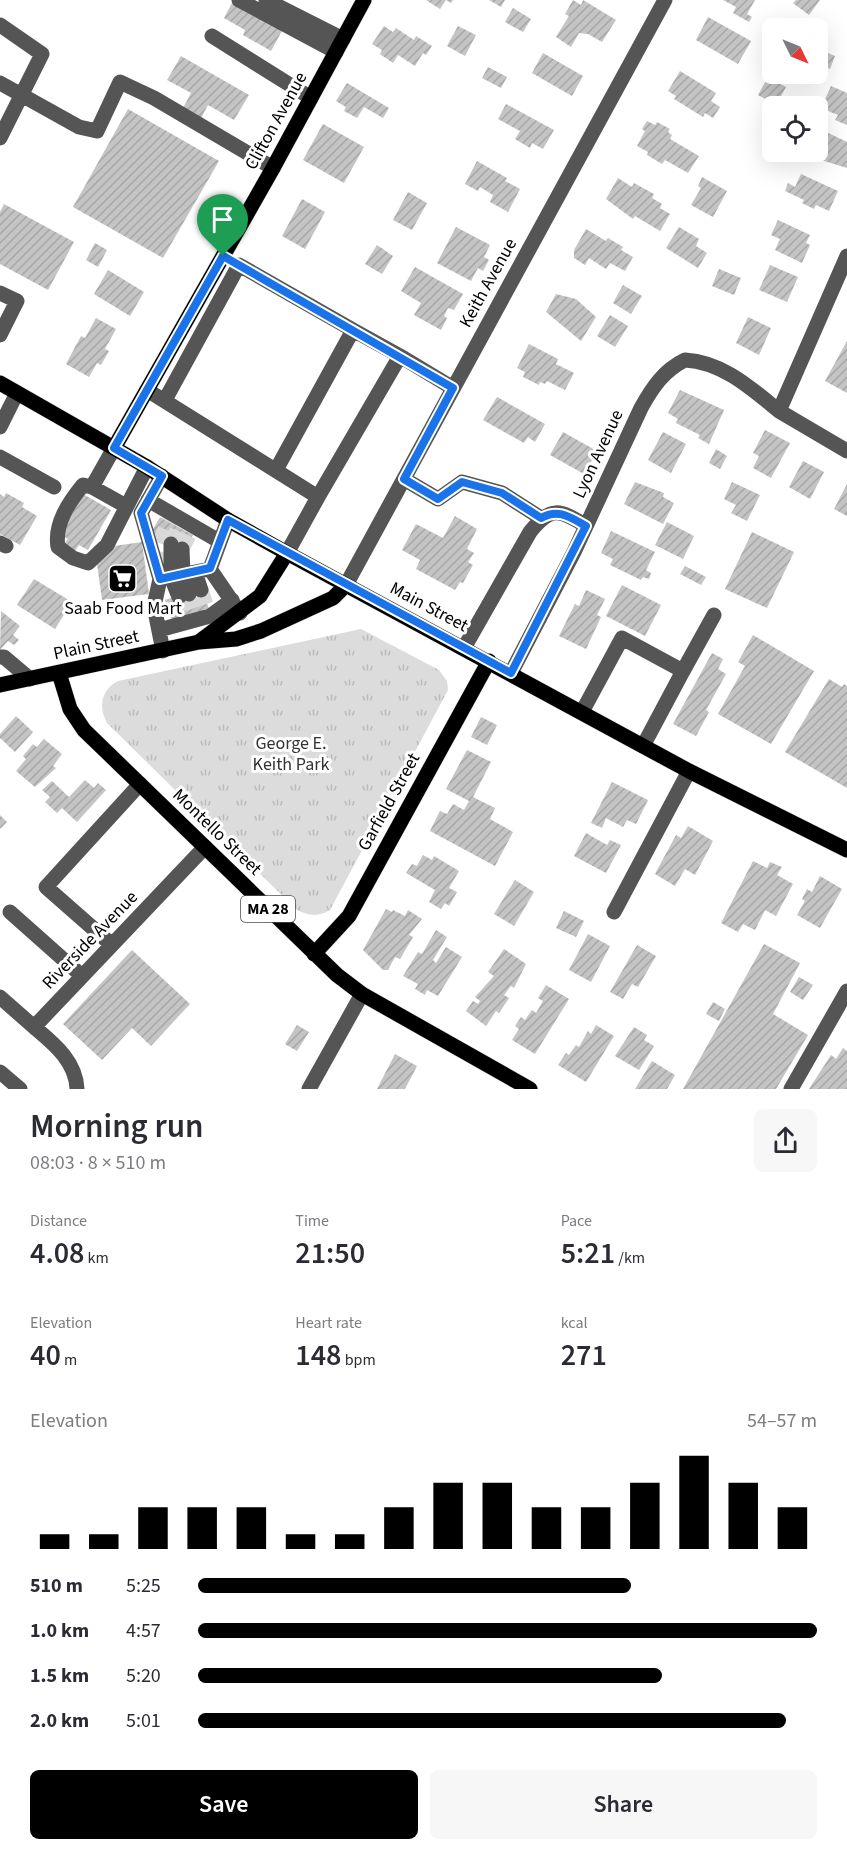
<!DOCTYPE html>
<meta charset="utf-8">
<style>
:root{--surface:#fff;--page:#f7f7f7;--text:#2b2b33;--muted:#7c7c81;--accent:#000}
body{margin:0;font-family:"Source Sans 3",sans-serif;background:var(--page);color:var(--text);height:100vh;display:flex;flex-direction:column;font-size:22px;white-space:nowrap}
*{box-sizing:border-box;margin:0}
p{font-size:20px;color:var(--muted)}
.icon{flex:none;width:33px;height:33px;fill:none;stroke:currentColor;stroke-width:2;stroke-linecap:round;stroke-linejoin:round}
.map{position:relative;height:1089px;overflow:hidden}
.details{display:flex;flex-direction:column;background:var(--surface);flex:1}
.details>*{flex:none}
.needle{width:39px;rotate:133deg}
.controls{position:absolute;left:762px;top:18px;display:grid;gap:12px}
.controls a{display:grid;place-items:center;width:66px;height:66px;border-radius:9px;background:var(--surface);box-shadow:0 6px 24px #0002;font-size:30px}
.pin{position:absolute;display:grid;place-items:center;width:51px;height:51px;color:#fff;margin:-62px -26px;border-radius:50% 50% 50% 0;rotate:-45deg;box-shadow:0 0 6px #0007}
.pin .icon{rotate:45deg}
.round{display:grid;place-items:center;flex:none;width:63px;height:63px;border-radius:9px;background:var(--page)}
.head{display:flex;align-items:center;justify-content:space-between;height:102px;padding:0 30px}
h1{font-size:33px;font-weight:600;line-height:45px}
.figures{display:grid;grid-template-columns:repeat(3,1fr);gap:9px;height:102px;padding:6px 30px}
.figures div{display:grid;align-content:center}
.figures b{font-size:30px;font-weight:600}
.figures small{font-size:16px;font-weight:400}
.figures p{font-size:16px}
.chart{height:168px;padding:12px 30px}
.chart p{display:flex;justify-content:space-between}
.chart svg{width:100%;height:108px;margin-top:6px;stroke:var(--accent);stroke-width:6}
.button{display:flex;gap:12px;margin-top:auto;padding:12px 30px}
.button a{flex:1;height:69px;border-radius:9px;background:var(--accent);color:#fff;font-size:24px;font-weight:600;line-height:69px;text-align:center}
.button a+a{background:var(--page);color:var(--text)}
ul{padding:0 30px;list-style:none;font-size:20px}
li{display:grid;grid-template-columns:96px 72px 1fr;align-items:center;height:45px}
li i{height:15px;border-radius:8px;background:var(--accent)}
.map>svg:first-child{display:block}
</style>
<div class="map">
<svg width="847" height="1089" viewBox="0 0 847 1089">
<defs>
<pattern id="park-tufts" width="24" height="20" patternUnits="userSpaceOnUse" patternTransform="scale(1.5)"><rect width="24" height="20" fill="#dcdcdc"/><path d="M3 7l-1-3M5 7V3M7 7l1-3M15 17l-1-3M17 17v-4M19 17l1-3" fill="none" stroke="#bbb"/></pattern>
<pattern id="building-hatch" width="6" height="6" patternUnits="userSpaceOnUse" patternTransform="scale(1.5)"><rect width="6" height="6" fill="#c4c4c4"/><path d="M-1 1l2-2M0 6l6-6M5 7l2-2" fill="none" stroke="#a7a7a7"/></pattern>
</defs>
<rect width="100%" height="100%" fill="#fff"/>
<path fill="url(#park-tufts)" d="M361,629L439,670L447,681L448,690L330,910C318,917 309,916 297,910L107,723C98,707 101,690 118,681Z"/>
<path fill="url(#building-hatch)" d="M426,0H453L451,3L446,0L440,9Z
M489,0H505L501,7Z
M573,0L581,5L583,0L616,20L602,42L588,34L579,33L571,47L556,37L569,16L565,14Z
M723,0H755L747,14L752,17L749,22L733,13L736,7Z
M796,0H820L809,15L793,3Z
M233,1L283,29L271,51L243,35L245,30L224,18Z
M513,8L531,19L523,32L505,22Z
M708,17L751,41L738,64L696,40Z
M384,26L393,32L396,28L414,40L416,36L432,46L426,55L423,53L415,66L398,55L393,63L380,54L382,50L372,44Z
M458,26L476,35L465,56L447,46Z
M818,49L835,56L830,69L818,64Z
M543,53L583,76L572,96L532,73Z
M181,56L249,95L234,120L208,105L200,120L182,110L191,93L167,80Z
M488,67L507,77L501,88L482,78Z
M680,71L716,93L711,101L720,107L713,118L705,113L703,117L674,99L676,96L668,91Z
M768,77L786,87L776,105L758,95Z
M347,83L389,108L383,118L364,107L357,118L344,111L346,107L336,101Z
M831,86L847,93V125L835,120L838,115L821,108Z
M506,104L554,130L543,149L532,143L530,148L515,139L520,131L498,119Z
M128,109L219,161L163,258L73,207Z
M647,121L655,125L657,122L670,129L668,132L672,135L670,139L699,156L688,173L665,160L662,164L647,155L648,152L637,146L645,131L642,129Z
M323,124L364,147L344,183L303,160Z
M820,129L847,142V168L818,159L820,155L812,152H818Z
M477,161L507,178L505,181L520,189L508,212L490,202L493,195L480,187L478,191L465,184Z
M801,174L838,191L829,211L816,205L814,209L802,203L804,200L785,191L788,183L795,187Z
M702,177L727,191L713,217L691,205L701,188L698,186Z
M618,178L632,187L634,183L654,194L652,198L662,204L660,208L670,214L660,231L635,216L633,219L606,199Z
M408,192L427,203L412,230L393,220Z
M302,199L325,212L305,249L282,236Z
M4,204L74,242L48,290L0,264V212Z
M778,220L810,235L806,243L810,245L802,263L775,250L780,239L771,235Z
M456,227L490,245L484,257L489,260L483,271L478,268L471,281L437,263Z
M679,227L699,239L696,246L707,253L698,268L666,248Z
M586,229L606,241L608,238L623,247L621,250L633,257L625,271L610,263L606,269L589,258L585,265L574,258V250Z
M95,243L107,250L98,267L86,260Z
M377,245L393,256L382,274L365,264Z
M770,265L798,277L787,302L759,290Z
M415,267L463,294L454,310L448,308L444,316L447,318L441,330L414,315L421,303L401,291Z
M719,269L741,278L734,295L712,286Z
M108,270L144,292L130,316L94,294Z
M623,285L642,296L631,314L613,303Z
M556,294L576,299L596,317L581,341L546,312Z
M610,315L628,326L615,347L597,336Z
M748,317L771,328L759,355L736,343Z
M96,318L116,329L105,349L109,351L101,365L97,363L89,377L66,364L81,336L85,338Z
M847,341V393L825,381Z
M529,344L558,359L556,364L574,373L565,390L547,381L545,384L540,382L539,385L523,377L525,372L517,368Z
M680,390L724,410L709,444L698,438L700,435L676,423L678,419L668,413Z
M497,397L545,424L535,442L528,437L524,443L483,420Z
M765,430L790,443L771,478L753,468L759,456L753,453Z
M563,432L597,451L584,474L550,455Z
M663,432L686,444L671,473L648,460Z
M716,449L727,456L720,469L709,463Z
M803,461L824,472L810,499L789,487Z
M635,482L664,493L663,497L674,503L663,524L624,504Z
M732,482L760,495L747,521L731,513L736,505L724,499Z
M847,484V516L834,509Z
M6,493L24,503L22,507L37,516L20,545L0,534V494L4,497Z
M83,494L111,510L88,550L79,545L75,551L64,544L68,539L60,534Z
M455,516L477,529L467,549L474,553L468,562L473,565L463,583L460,582L455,590L416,569L420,560L402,550L416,524L443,538Z
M160,517L193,535L182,555L149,536Z
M667,522L694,536L683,559L655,545Z
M611,531L655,552L646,570L651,573L649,579L643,577L641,580L610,565L613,559L601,553Z
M752,532L794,552L767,608L725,589Z
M142,542L149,594L102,600L97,564L114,546Z
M685,566L706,577L701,585L680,574Z
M34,579L72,602L55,629L17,605Z
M622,585L661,605L645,636L606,616Z
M202,588L209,609L172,621L165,600Z
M586,590L605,599L597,615L601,617L586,649L559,636L575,604L579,606Z
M1,611L20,626L13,635L19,640L14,645L8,641L0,650Z
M753,635L814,671L771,744L718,714L745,666L738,662Z
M712,653L723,659L718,669L726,674L706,710L709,712L696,736L673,724Z
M829,679L842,687L844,684L847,686V788L785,752Z
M16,716L33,732L15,752L0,738V734Z
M481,717L497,725L487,745L471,737Z
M44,739L62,754L53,766L56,768L35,787L16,771L26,759L23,756L33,744L37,747Z
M467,750L491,762L473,797L495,808L490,819L513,832L495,866L430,831L440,811L447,814L453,804L464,810L469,801L446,789Z
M85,780L94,788L98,783L106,790L77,822L62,808L57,813L45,802L50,797L42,790L52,781L69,797Z
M612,782L648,800L636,824L627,820L623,827L606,818L602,828L591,823Z
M0,815L7,822L0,829Z
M688,826L713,841L695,875L685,869L675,886L655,874L676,835L681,838Z
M586,833L607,845L610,840L621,845L606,873L574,856Z
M423,855L432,860L434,856L459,871L449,888L457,892L449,906L445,903L441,909L429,902L435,890L406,873L412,864L417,866Z
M753,861L767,868L770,862L782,867L777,875L793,884L776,916L765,910L755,930L743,924L738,932L721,923Z
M820,876L842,889L820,928L797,915L805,901L802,899L807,889L812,892Z
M515,880L534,892L514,926L494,914Z
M386,909L392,912L393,910L405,916L408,910L422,919L409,935L413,937L400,959L395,957L388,970H383L363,950Z
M564,911L584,921L576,937L556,928Z
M436,930L447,937L433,960L436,963L446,947L462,957L438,996L427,990L425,995L415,989L418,984L403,976L418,952L422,954Z
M588,934L610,946L591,982L569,970Z
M764,944L800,963L773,1014L808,1035L776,1089H683Z
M637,945L656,956L638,987L632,984L623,999L610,992Z
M504,949L526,964L514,988L511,986L504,995L509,998L499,1013L496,1011L486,1026L466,1011L473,1001L478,1004L480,1001L475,997L494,976L488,972Z
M132,950L190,1004L151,1046L132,1028L102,1060L63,1024Z
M799,977L813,985L803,1000L790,992Z
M546,985L569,999L535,1054L512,1040L519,1029L515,1026L521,1017L525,1020L532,1010L536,1013L543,1001L538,998Z
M713,1002L725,1009L719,1021L706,1014Z
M297,1025L309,1032L297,1051L285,1044Z
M596,1025L614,1036L586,1082L558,1065L566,1053L569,1055L576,1045L579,1047L588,1031L591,1034Z
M634,1027L647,1035L644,1040L654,1046L639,1070L615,1056Z
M843,1048L847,1051V1089H809L831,1055L836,1059Z
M395,1054L417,1066L405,1089H377Z
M652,1061L675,1075L667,1089H635Z"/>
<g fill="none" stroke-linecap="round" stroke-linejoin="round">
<path stroke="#d9d9d9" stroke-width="15" stroke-dasharray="15 8" stroke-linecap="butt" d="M171,544L180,523
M182,549L192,529
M156,566L161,538L171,518
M201,590L208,610
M189,594L196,614
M179,597L186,617"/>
<defs>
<path id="major" d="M0,383L147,467L228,520L287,553L689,771L847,850
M114,448L273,168L364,0
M200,641L260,596L287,553
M59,673L70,709L84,730L337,975L362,994L530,1089
M0,685L199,642L236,639L261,631L333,598L346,585
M314,954L349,916L489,661"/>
</defs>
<use href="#major" stroke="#dbdbdb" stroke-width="16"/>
<path stroke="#555" stroke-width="15" d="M239,0L336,52
M266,0L343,39
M0,25L42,54L0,138
M212,36L311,98
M0,83L79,127L97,131L120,82L154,98L273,168
M847,256L779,411L847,451
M0,293L17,301L0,335
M147,390L318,497L287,553
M165,400L239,265L353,330
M0,427L17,393
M114,448L92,487L83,485C69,502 54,524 58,547L73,558L88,563L107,545L147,467
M0,457L54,487
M276,470L353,330L400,356
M404,479L438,499L462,482L502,493L541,518
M92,487L126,506
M318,497L400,356L453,388
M148,500L219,541
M228,520L210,569L240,613
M0,543L6,546
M171,544V577L179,597
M182,549L183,574L189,594
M195,572L201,590
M160,579L141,513L162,476
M346,585L665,0
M159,630L210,616L232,600
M464,648L530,532C551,506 559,509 586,526
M163,651L154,606L160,579L210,569
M0,657H4L30,679
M683,671L714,615
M511,673L574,552L641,408C652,388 664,370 685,360C723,362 752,389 779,411
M582,712L622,638L683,671L643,746
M10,912L82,976
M614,912L689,771
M112,945L46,887L140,784
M0,997L34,1027L205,847
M34,1027C54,1044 76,1061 77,1089
M0,1072L20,1089
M309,1089L362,994
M791,1089L847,991"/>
<use href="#major" stroke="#000" stroke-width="15"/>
</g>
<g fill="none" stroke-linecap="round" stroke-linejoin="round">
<defs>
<path id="route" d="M223,256L453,388L404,479L438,499L462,482L502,493L541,518C558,508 570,517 586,526L511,673L228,520L210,568L160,579L141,513L162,476L114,448Z"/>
</defs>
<use href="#route" stroke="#fff" stroke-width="12"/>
<use href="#route" stroke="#1a73e8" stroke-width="8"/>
</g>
<defs>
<symbol id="supermarket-square" viewBox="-11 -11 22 22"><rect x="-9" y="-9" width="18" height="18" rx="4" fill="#000" stroke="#fff"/><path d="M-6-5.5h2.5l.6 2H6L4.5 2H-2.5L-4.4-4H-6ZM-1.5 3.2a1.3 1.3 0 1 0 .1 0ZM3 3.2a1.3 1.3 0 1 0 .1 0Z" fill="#fff"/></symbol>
</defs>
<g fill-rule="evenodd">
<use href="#supermarket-square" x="106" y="562" width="33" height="33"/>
</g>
<g text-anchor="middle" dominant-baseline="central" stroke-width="6" stroke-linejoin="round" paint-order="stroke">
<rect fill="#fff" stroke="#4c4c4c" stroke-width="1.5" x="241" y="896" width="54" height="26" rx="4.5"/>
<g font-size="16" font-weight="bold" fill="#000">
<text x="268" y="909">MA 28</text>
</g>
<g font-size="18" fill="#000" stroke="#fff">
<text transform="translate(276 121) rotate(-61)">Clifton Avenue</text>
<text transform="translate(488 283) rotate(-61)">Keith Avenue</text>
<text transform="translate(598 454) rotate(-65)">Lyon Avenue</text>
<text transform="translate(429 607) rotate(28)">Main Street</text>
<text transform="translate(96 645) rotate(-12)">Plain Street</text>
<text transform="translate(389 802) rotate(-61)">Garfield Street</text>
<text transform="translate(217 832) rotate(44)">Montello Street</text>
<text transform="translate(90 940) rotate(-46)">Riverside Avenue</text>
</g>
<g font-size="18" fill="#000" stroke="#fff">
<text x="123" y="608">Saab Food Mart</text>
</g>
<g font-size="18" fill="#333" stroke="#fff">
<text x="291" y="743">George E.<tspan x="291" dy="21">Keith Park</tspan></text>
</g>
</g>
</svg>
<div class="controls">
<a><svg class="needle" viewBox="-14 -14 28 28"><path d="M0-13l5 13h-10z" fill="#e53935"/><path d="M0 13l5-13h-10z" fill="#7c7c81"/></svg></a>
<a><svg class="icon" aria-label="locate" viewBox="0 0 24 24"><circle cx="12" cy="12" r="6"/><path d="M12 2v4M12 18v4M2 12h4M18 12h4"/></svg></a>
</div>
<div class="pin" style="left:223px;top:256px;background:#1e9e55"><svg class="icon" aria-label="arrive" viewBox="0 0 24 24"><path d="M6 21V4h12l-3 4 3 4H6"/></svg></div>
</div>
<section class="details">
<div class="head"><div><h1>Morning run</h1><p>08:03 · 8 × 510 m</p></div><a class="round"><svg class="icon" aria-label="share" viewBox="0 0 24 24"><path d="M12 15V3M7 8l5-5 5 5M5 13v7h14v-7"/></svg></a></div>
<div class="figures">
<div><p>Distance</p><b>4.08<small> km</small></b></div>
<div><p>Time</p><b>21:50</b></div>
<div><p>Pace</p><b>5:21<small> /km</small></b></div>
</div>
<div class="figures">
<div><p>Elevation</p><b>40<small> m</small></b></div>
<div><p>Heart rate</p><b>148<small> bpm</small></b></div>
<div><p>kcal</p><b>271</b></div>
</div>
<div class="chart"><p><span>Elevation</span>54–57 m</p>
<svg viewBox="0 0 160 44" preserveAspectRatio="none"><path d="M5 44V38M15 44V38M25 44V27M35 44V27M45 44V27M55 44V38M65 44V38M75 44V27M85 44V17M95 44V17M105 44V27M115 44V27M125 44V17M135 44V6M145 44V17M155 44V27"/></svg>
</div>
<ul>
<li><b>510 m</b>5:25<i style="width:70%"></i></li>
<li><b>1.0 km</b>4:57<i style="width:100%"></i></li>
<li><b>1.5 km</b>5:20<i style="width:75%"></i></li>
<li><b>2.0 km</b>5:01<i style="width:95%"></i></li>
</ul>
<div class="button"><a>Save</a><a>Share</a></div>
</section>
